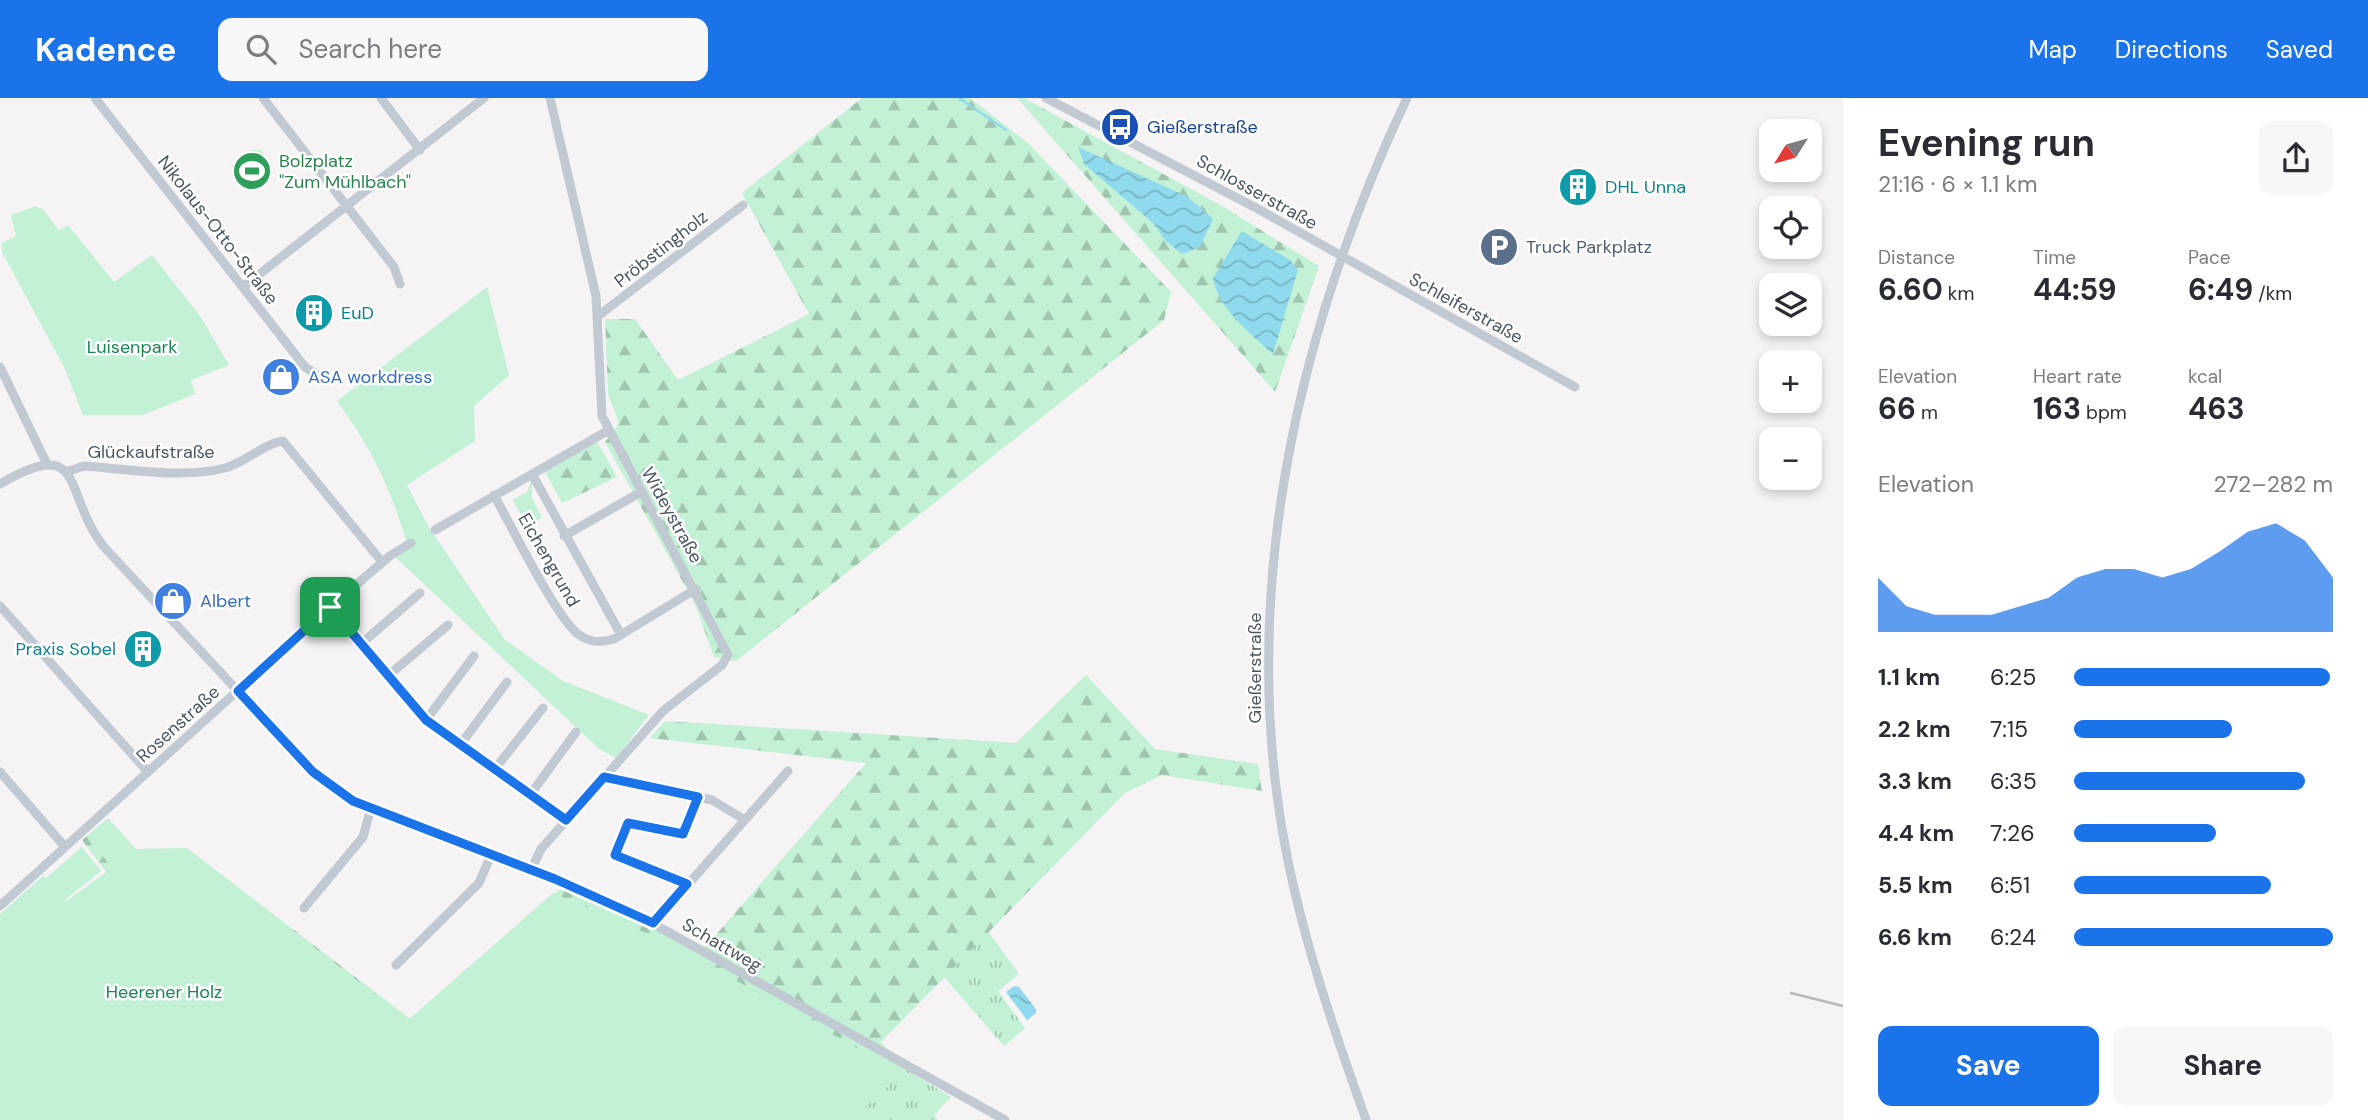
<!DOCTYPE html>
<meta charset="utf-8">
<style>
:root{--surface:#fff;--page:#f7f7f7;--text:#2b2b33;--muted:#7c7c81;--accent:#1a73e8}
body{margin:0;font-family:"DM Sans",sans-serif;background:var(--page);color:var(--text);height:100vh;display:flex;flex-direction:column;font-size:26px;white-space:nowrap}
*{box-sizing:border-box;margin:0}
p{font-size:23px;color:var(--muted)}
.icon{flex:none;width:38px;height:38px;fill:none;stroke:currentColor;stroke-width:2;stroke-linecap:round;stroke-linejoin:round}
.map{position:relative;flex:1;overflow:hidden}
.panel{display:flex;flex-direction:column;background:var(--surface);width:525px}
.panel>*{flex:none}
.needle{width:46px;rotate:233deg}
.tools{position:absolute;left:1759px;top:21px;display:grid;gap:14px}
.tools a{display:grid;place-items:center;width:63px;height:63px;border-radius:14px;background:var(--surface);box-shadow:0 4px 10px #0003;font-size:35px}
.pin{position:absolute;display:grid;place-items:center;width:60px;height:60px;color:#fff;margin:-30px;border-radius:14px;box-shadow:0 4px 10px #0006}
.round{display:grid;place-items:center;flex:none;width:74px;height:74px;border-radius:14px;background:var(--page)}
.overview{display:flex;align-items:center;justify-content:space-between;height:119px;padding:0 35px}
h1{font-size:38px;font-weight:700;line-height:52px}
.figures{display:grid;grid-template-columns:repeat(3,1fr);gap:10px;height:119px;padding:7px 35px}
.figures div{display:grid;align-content:center}
.figures b{font-size:30px;font-weight:700}
.figures small{font-size:19px;font-weight:400}
.figures p{font-size:19px}
.chart{height:196px;padding:14px 35px}
.chart p{display:flex;justify-content:space-between}
.chart svg{width:100%;height:126px;margin-top:7px;fill:var(--accent);opacity:.7}
.button{display:flex;gap:14px;margin-top:auto;padding:14px 35px}
.button a{flex:1;height:80px;border-radius:14px;background:var(--accent);color:#fff;font-size:28px;font-weight:700;line-height:80px;text-align:center}
.button a+a{background:var(--page);color:var(--text)}
ul{padding:0 35px;list-style:none;font-size:23px}
li{display:grid;grid-template-columns:112px 84px 1fr;align-items:center;height:52px}
li i{height:18px;border-radius:9px;background:var(--accent)}
header{display:flex;align-items:center;gap:42px;box-sizing:border-box;height:98px;padding:0 35px;background:var(--accent);color:#fff}
header strong{font-size:33px}
nav{display:flex;gap:38px;margin-inline-start:auto;font-size:24px}
.search{width:490px;height:63px;background:var(--page);display:flex;align-items:center;gap:18px;box-sizing:border-box;padding:0 24px;border-radius:14px;color:var(--muted);font-size:26px}
main{display:flex;flex:1;min-height:0}
.map>svg:first-child{display:block}
</style>
<header>
<strong>Kadence</strong>
<div class="search"><svg class="icon" aria-label="search" viewBox="0 0 24 24"><circle cx="10" cy="10" r="6"/><path d="M15 15l6 6"/></svg>Search here</div>
<nav><a>Map</a><a>Directions</a><a>Saved</a></nav>
</header>
<main>
<div class="map">
<svg width="1843" height="1022" viewBox="0 0 1843 1022">
<defs>
<pattern id="grass-tufts" width="24" height="20" patternUnits="userSpaceOnUse" patternTransform="scale(1.75)"><rect width="24" height="20" fill="#c3f1d5"/><path d="M3 7l-1-3M5 7V3M7 7l1-3M15 17l-1-3M17 17v-4M19 17l1-3" fill="none" stroke="#a0c6b0"/></pattern>
<pattern id="forest-firs" width="22" height="20" patternUnits="userSpaceOnUse" patternTransform="scale(1.75)"><rect width="22" height="20" fill="#c3f1d5"/><path d="M5 1l3.5 6h-7zM16 11l3.5 6h-7z" fill="#a0c6b0"/></pattern>
<pattern id="water-waves" width="16" height="10" patternUnits="userSpaceOnUse" patternTransform="scale(1.75)"><rect width="16" height="10" fill="#90daee"/><path d="M0 5q4-4 8 0t8 0" fill="none" stroke="#78b4c4"/></pattern>
</defs>
<rect width="100%" height="100%" fill="#f5f3f3"/>
<path fill="url(#grass-tufts)" d="M988,833L1019,876L998,893L1025,930L1004,948L944,879Z
M905,971L951,999L934,1017L938,1022H848Z"/>
<path fill="url(#forest-firs)" d="M862,0H970L1028,45L1171,194L1164,222L736,563L714,559L695,506L605,344L619,325L608,296L605,221H635L678,282L809,216L742,95Z
M1017,0H1024L1222,108L1319,168L1275,294Z
M595,340L617,379L562,405L543,370Z
M1086,577L1155,651L1258,666L1262,693L1162,677L1125,695L881,944L905,971L848,1022H0V818L50,820L107,775L82,742L105,723L135,753L188,751L413,923L560,791L651,828L699,856L866,665L650,640L665,623L1016,645Z"/>
<path fill="#c3f1d5" d="M252,52H261L270,65L268,78L262,87L254,88L231,68Z
M36,108L44,112L59,133L68,127L114,184L152,157L200,218L229,267L191,282L195,296L143,317H83L65,271L2,154L1,145L16,138L11,117Z
M487,189L509,277L474,308L475,343L407,387L428,428L505,542L563,583L649,617L616,660L599,651L390,454L406,443C389,385 372,352 337,303Z
M532,379V400L542,420L529,427L526,424L519,428L517,425L524,421L512,402L527,394Z
M108,720L136,751L187,750L408,922L553,795L667,844L902,975L851,1022H0V816L43,778L46,780L82,749L101,773L65,802V804L112,770L87,738Z"/>
<path fill="url(#water-waves)" d="M1078,49L1188,99L1213,121L1200,149L1182,156L1166,143L1153,125L1084,66Z
M1242,133L1290,162L1298,172L1273,256C1250,235 1219,212 1213,180Z
M1014,888L1019,889L1036,911V915L1027,922L1006,894Z"/>
<g fill="none" stroke-linecap="round" stroke-linejoin="round">
<path stroke="#90daee" stroke-width="2.5" d="M959,0L1006,32"/>
<path stroke="#c1cad2" stroke-width="9" d="M95,0L305,269L320,279
M263,0L394,169L400,186
M381,0L420,52
M1046,0L1260,112L1575,289
M243,189L484,0
M598,218L743,107
M0,269L46,364
M66,374L84,368C129,371 181,381 225,370C244,365 267,344 283,343L382,464
M532,376L621,537
M0,386C87,335 62,396 104,449L313,674L353,703L627,811L1005,1022
M494,397C511,427 555,518 578,536C590,545 601,545 614,541L696,491
M435,432L609,332
M564,438L641,394
M0,508L148,674
M330,509L426,622L566,722
M362,545L420,495
M389,577L448,527
M426,622L474,558
M460,647L507,584
M494,672L543,610
M0,674L65,749
M604,679L712,702L745,722
M530,697L576,634
M531,772L541,751L663,613L722,567L728,557L602,318L596,198L550,0
M687,786L615,757L627,725L683,736L698,699
M0,808L330,509L391,457L411,445
M304,810L363,739L371,710
M653,826L788,673
M396,867L479,785L491,757
M1366,1022C1335,935 1305,848 1287,758C1236,500 1296,235 1407,0"/>
<path stroke="#b5b8bd" stroke-width="2.5" d="M1791,895L1843,908"/>
</g>
<g fill="none" stroke-linecap="round" stroke-linejoin="round">
<defs>
<path id="route" d="M330,509L426,622L566,722L604,679L698,699L683,736L628,725L615,757L687,786L653,825L555,781L353,703L313,674L238,593Z"/>
</defs>
<use href="#route" stroke="#fff" stroke-width="14"/>
<use href="#route" stroke="#1a73e8" stroke-width="9"/>
</g>
<defs>
<symbol id="bus-disc" viewBox="-11 -11 22 22"><circle r="9.5" fill="#1a4fb4" stroke="#fff"/><path d="M-5-6H5V4H4V6H2V4H-2V6H-4V4H-5ZM-3.5-4V0h7V-4ZM-3.5 1.2v1.5H-2V1.2ZM2 1.2v1.5H3.5V1.2Z" fill="#fff"/></symbol>
<symbol id="stadium-disc" viewBox="-11 -11 22 22"><circle r="9.5" fill="#2e9e5b" stroke="#fff"/><path d="M0-5a6.5 5 0 1 0 0 10a6.5 5 0 1 0 0-10ZM-3.5-1.8h7v3.6h-7Z" fill="#fff"/></symbol>
<symbol id="building-disc" viewBox="-11 -11 22 22"><circle r="9.5" fill="#0f9aa8" stroke="#fff"/><path d="M-4-6H4V6H1V3H-1V6H-4ZM-2.5-4.3h1.7v1.8h-1.7ZM.8-4.3h1.7v1.8H.8ZM-2.5-1h1.7V.8h-1.7ZM.8-1h1.7V.8H.8Z" fill="#fff"/></symbol>
<symbol id="parking-disc" viewBox="-11 -11 22 22"><circle r="9.5" fill="#5c6f8a" stroke="#fff"/><path d="M-3.5-5.5H1a3.5 3.5 0 0 1 0 7H-1V5.5H-3.5ZM-1-3.4V-.6H.8a1.4 1.4 0 0 0 0-2.8Z" fill="#fff"/></symbol>
<symbol id="shop-disc" viewBox="-11 -11 22 22"><circle r="9.5" fill="#3f7fe0" stroke="#fff"/><path d="M-5-2.5h2.3a2.7 3.5 0 0 1 5.4 0H5L5.5 6h-11ZM-1.5-2.5h3a1.5 2.3 0 0 0-3 0Z" fill="#fff"/></symbol>
</defs>
<g fill-rule="evenodd">
<use href="#bus-disc" x="1098" y="7" width="44" height="44"/>
<use href="#stadium-disc" x="230" y="51" width="44" height="44"/>
<use href="#building-disc" x="1556" y="67" width="44" height="44"/>
<use href="#parking-disc" x="1477" y="127" width="44" height="44"/>
<use href="#building-disc" x="292" y="193" width="44" height="44"/>
<use href="#shop-disc" x="259" y="257" width="44" height="44"/>
<use href="#shop-disc" x="151" y="481" width="44" height="44"/>
<use href="#building-disc" x="121" y="529" width="44" height="44"/>
</g>
<g text-anchor="middle" dominant-baseline="central" stroke-width="5" stroke-linejoin="round" paint-order="stroke">
<g font-size="18" fill="#164399" stroke="#fff" text-anchor="start">
<text x="1147" y="29">Gießerstraße</text>
</g>
<g font-size="18" fill="#27864d" stroke="#fff" text-anchor="start">
<text x="279" y="63">Bolzplatz<tspan x="279" dy="21">"Zum Mühlbach"</tspan></text>
</g>
<g font-size="18" fill="#0d838f" stroke="#fff" text-anchor="start">
<text x="1605" y="89">DHL Unna</text>
<text x="341" y="215">EuD</text>
<text x="116" y="551" text-anchor="end">Praxis Sobel</text>
</g>
<g font-size="18" fill="#4a5661" stroke="#fff">
<text transform="translate(1257 94) rotate(29)">Schlosserstraße</text>
<text transform="translate(218 132) rotate(52)">Nikolaus-Otto-Straße</text>
<text transform="translate(661 151) rotate(-38)">Pröbstingholz</text>
<text transform="translate(1466 210) rotate(29)">Schleiferstraße</text>
<text x="151" y="354">Glückaufstraße</text>
<text transform="translate(672 417) rotate(61)">Wideystraße</text>
<text transform="translate(549 462) rotate(60)">Eichengrund</text>
<text transform="translate(1255 570) rotate(-90)">Gießerstraße</text>
<text transform="translate(178 626) rotate(-42)">Rosenstraße</text>
<text transform="translate(722 847) rotate(30)">Schattweg</text>
</g>
<g font-size="18" fill="#4e5e75" stroke="#fff" text-anchor="start">
<text x="1526" y="149">Truck Parkplatz</text>
</g>
<g font-size="18" fill="#17864f" stroke="#fff">
<text x="132" y="249">Luisenpark</text>
<text x="164" y="894">Heerener Holz</text>
</g>
<g font-size="18" fill="#366cbe" stroke="#fff" text-anchor="start">
<text x="308" y="279">ASA workdress</text>
<text x="200" y="503">Albert</text>
</g>
</g>
</svg>
<div class="tools">
<a><svg class="needle" viewBox="-14 -14 28 28"><path d="M0-13l5 13h-10z" fill="#e53935"/><path d="M0 13l5-13h-10z" fill="#7c7c81"/></svg></a>
<a><svg class="icon" aria-label="locate" viewBox="0 0 24 24"><circle cx="12" cy="12" r="6"/><path d="M12 2v4M12 18v4M2 12h4M18 12h4"/></svg></a>
<a><svg class="icon" aria-label="layers" viewBox="0 0 24 24"><path d="M12 4l9 5-9 5-9-5zM3 14l9 5 9-5"/></svg></a>
<a>+</a>
<a>−</a>
</div>
<div class="pin" style="left:330px;top:509px;background:#1e9e55"><svg class="icon" aria-label="arrive" viewBox="0 0 24 24"><path d="M6 21V4h12l-3 4 3 4H6"/></svg></div>
</div>
<section class="panel">
<div class="overview"><div><h1>Evening run</h1><p>21:16 · 6 × 1.1 km</p></div><a class="round"><svg class="icon" aria-label="share" viewBox="0 0 24 24"><path d="M12 15V3M7 8l5-5 5 5M5 13v7h14v-7"/></svg></a></div>
<div class="figures">
<div><p>Distance</p><b>6.60<small> km</small></b></div>
<div><p>Time</p><b>44:59</b></div>
<div><p>Pace</p><b>6:49<small> /km</small></b></div>
</div>
<div class="figures">
<div><p>Elevation</p><b>66<small> m</small></b></div>
<div><p>Heart rate</p><b>163<small> bpm</small></b></div>
<div><p>kcal</p><b>463</b></div>
</div>
<div class="chart"><p><span>Elevation</span>272–282 m</p>
<svg viewBox="0 0 160 44" preserveAspectRatio="none"><path d="M0 44V25L10 35L20 38L30 38L40 38L50 35L60 32L70 25L80 22L90 22L100 25L110 22L120 16L130 9L140 6L150 12L160 25V44z"/></svg>
</div>
<ul>
<li><b>1.1 km</b>6:25<i style="width:99%"></i></li>
<li><b>2.2 km</b>7:15<i style="width:61%"></i></li>
<li><b>3.3 km</b>6:35<i style="width:89%"></i></li>
<li><b>4.4 km</b>7:26<i style="width:55%"></i></li>
<li><b>5.5 km</b>6:51<i style="width:76%"></i></li>
<li><b>6.6 km</b>6:24<i style="width:100%"></i></li>
</ul>
<div class="button"><a>Save</a><a>Share</a></div>
</section>
</main>
